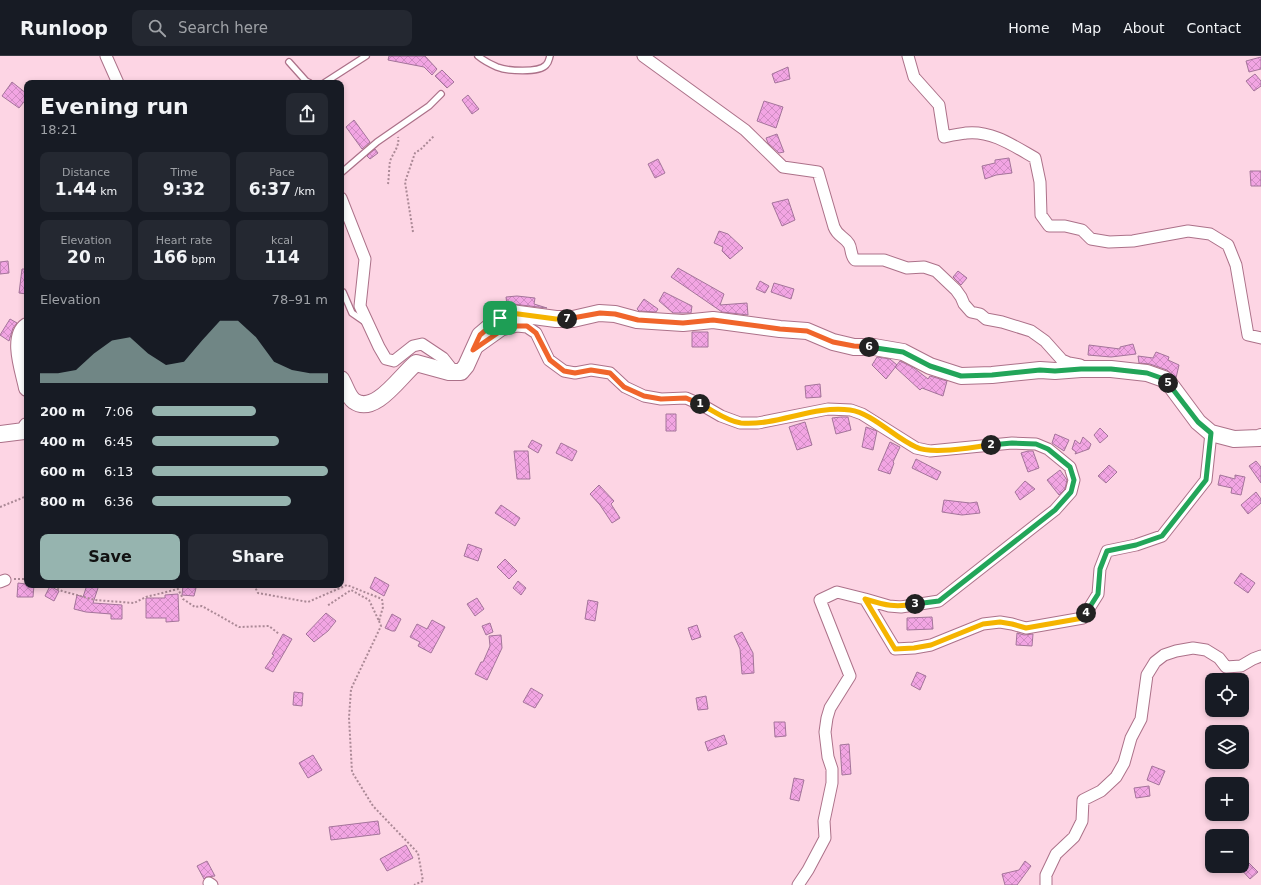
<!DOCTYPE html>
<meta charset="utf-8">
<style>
:root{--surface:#171b24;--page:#242831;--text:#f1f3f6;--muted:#9ea1a6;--line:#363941;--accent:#96b4af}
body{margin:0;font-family:"DejaVu Sans",sans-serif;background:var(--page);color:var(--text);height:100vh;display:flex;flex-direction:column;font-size:15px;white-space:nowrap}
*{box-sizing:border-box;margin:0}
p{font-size:13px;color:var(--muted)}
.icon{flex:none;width:22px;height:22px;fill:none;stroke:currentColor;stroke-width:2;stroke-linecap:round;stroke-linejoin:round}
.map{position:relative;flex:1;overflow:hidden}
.drawer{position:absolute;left:24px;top:24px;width:320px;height:508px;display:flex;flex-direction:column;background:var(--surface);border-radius:8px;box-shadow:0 2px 6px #0003}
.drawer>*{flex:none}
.controls{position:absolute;left:1205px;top:617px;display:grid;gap:8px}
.controls a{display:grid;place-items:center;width:44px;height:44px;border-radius:8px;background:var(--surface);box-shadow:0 2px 6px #0003;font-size:20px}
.pin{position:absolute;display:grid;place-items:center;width:34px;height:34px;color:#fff;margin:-17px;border-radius:8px;box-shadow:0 2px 6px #0006}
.km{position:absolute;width:20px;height:20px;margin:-10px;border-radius:50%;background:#222;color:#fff;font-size:11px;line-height:20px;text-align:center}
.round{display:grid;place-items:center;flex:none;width:42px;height:42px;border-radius:8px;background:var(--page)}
.summary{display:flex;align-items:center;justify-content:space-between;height:68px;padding:0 16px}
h1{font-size:22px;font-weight:800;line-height:30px}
.figures{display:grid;grid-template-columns:repeat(3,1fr);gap:6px;height:68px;padding:4px 16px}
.figures div{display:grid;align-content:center;border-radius:8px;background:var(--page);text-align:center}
.figures b{font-size:17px;font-weight:800}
.figures small{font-size:11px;font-weight:400}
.figures p{font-size:11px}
.chart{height:112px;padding:8px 16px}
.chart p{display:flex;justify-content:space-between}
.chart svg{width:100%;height:72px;margin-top:4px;fill:var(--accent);opacity:.7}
.cta{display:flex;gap:8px;margin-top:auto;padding:8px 16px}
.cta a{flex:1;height:46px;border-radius:8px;background:var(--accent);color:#111;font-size:16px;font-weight:800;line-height:46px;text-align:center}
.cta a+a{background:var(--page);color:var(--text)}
ul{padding:0 16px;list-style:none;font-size:13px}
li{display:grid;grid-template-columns:64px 48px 1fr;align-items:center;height:30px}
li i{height:10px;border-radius:5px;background:var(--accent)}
header{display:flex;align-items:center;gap:24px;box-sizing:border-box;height:56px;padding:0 20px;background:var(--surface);border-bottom:1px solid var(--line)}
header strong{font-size:19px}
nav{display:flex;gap:22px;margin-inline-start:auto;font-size:14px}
.search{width:280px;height:36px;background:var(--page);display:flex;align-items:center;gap:10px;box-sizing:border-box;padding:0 14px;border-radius:8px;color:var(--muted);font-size:15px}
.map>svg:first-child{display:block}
</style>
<header>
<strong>Runloop</strong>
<div class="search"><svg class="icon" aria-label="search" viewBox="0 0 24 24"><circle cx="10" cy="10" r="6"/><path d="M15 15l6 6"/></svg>Search here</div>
<nav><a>Home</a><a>Map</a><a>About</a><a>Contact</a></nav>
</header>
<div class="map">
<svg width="1261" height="829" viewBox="0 0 1261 829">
<defs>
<pattern id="building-cross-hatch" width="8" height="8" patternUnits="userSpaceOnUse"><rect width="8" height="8" fill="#f2a5e3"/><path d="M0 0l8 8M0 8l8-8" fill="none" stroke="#d08dc3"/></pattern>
</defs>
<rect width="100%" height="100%" fill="#fdd5e4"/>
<path fill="url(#building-cross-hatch)" stroke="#a4749a" d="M389,0H425L437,13L432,19L424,11L388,4Z
M1261,1V13L1249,16L1246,5Z
M788,11L790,23L775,27L772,18Z
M442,14L454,26L447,32L435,20Z
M1255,18L1261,25V30L1254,35L1246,25Z
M12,26L27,38V42L19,52L2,40Z
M468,39L479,53L472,58L462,44Z
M764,45L783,51L776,72L757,65Z
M354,64L370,86L362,93L346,71Z
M777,78L784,96L779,97L768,87L766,82Z
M375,93L378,97L370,103L367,100Z
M1009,102L1012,117L996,119L985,123L982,110L995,107V104Z
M658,103L665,117L655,122L648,108Z
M1250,115H1261V130H1251Z
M788,143L795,164L782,170L772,147Z
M719,175L728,178L743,192L730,203L722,195L723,191L714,187Z
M8,205L9,217L0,218V206Z
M678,212L724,238L720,249L747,247L748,259L722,256L671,221Z
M22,213H27V238L19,237Z
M958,215L967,222L961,229L953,221Z
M760,225L769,230L765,237L756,233Z
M774,227L794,233L791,243L771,236Z
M664,236L692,250L691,257H673L659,245Z
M517,240L535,242L534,248L547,252L512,248L507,249L506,241Z
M644,243L658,253L656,256L639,255L637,253Z
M10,263L17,267L13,272L9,285L0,279Z
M692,276H708V291H692Z
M1133,288L1136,298L1111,301L1088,299L1089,289L1120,293V291Z
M1156,296L1169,301L1168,304L1179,309L1176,322L1167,314L1150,308L1139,307L1138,300L1153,302Z
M877,301L890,303L897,309L886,323L872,309Z
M900,305L914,312L928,323L930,320L947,325L943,340L922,332L920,334L895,311Z
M820,328L821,341L806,342L805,330Z
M666,358H676V375H666Z
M841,361H848L851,374L836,378L832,362Z
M805,366L812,389L797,394L789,371Z
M866,371L877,375L873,394L862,391Z
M1100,372L1108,380L1100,387L1094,379Z
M1055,378L1069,384L1064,395L1052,387Z
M1083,381L1091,388L1089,393L1075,398L1076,396L1072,393L1075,384L1080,388Z
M532,384L542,389L538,397L528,391Z
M890,386L900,391L893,406L894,407L890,418L878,414Z
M561,387L577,395L572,405L556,397Z
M514,395H528L530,423H517Z
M1028,395H1033L1039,412L1028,416L1021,397Z
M916,403L941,416L937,424L912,412Z
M1256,405L1261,411V427L1249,410Z
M1109,409L1117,416L1106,427L1098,420Z
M1060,414L1067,424L1065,433L1059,439L1047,424Z
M1220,419L1235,423V419L1245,421L1241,439L1231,437L1232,432L1218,429Z
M1025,425L1035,433L1020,444L1015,436Z
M599,429L614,445L611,448L620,462L612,467L600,449L590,438Z
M1256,436L1261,443V447L1248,458L1241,449Z
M944,444L970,447L977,446L980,457L962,459L942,456Z
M501,449L520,462L515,470L495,457Z
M468,488L482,493L478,505L464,500Z
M505,503L517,515L509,523L497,511Z
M1241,517L1255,527L1248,537L1234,527Z
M375,521L389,529L384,540L370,532Z
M518,525L526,532L521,539L513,532Z
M18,527L34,529L33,541H17Z
M87,529H99L93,547L122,549V563H111V558L86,556L74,553L77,539L83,541Z
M50,530L59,535L54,545L45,540Z
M183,530L196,532L194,540L182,539Z
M178,538L179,565L166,566V562H146V542H165V539Z
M477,542L484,553L475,560L467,548Z
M588,544L598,546L595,565L585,563Z
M326,557L336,565L328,575L314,586L306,578Z
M392,558L401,563L395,575H392L385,572Z
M932,561L933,573L907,574V562Z
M432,564L445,571L431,597L418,590L420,586L410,581L417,568L427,573Z
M490,567L493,576L486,579L482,570Z
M697,569L701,581L692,584L688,572Z
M742,576L753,597L754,617L742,618L740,593L734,580Z
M1017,577L1024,579L1033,578L1032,590L1016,589Z
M283,578L292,583L273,616L265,612L274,599L272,598Z
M501,579L502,592L487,624L475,618L481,606H483L490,590L489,580Z
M917,616L926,620L920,634L911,629Z
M531,632L543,639L535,652L523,646Z
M294,636L303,637L302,650L293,649Z
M706,640L708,653L698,654L696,642Z
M774,666H785L786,680L775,681Z
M724,679L727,688L708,695L705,686Z
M849,688L851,718L842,719L840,689Z
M313,699L322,714L308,722L299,707Z
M1152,710L1165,715L1159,729L1147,724Z
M794,722L804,724L799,745L790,743Z
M1149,730L1150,740L1136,742L1134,732Z
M378,765L380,778L331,784L329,771Z
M406,789L413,802L387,815L380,803Z
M1245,803L1258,816L1250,823L1238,810H1242V806Z
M207,805L215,820L206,821L204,823L197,810Z
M1025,805L1031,810L1017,829H1005L1002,818L1019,814Z"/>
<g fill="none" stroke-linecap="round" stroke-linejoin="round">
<defs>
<path id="lane" d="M478,0C484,5 490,8 497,11C507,15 539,17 546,9C549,6 549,3 550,0
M289,6L306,25L310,27
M324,27L366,0
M341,117L377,86L429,50L441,38
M341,236H343L352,257L365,266"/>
<path id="street" d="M106,0L118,27
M643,0L745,74L783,111L818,116L834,171C838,181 844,180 849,188C852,193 850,199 855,204H884L907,212L924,211L936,215L956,234L961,241L964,248L971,256L980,258L986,263L1002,266L1031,275L1045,285L1062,304L1069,307L1080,309V310
M908,0L914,21L939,49L944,81C951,79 959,78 966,77C991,74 1014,90 1035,102L1040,126L1041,159L1049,170H1065L1082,174L1091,183L1109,186L1133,185L1188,175L1210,178L1228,189L1236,209L1248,279L1261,282
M341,142L365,203L360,250L379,291L386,303L394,305L413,290L422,288L443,302L454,316
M474,294L502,274L517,270L527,271L536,277L549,304L564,315L575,317L591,314L610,317L625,331L644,340L661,343L686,342L702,349L721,360L740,367H758L828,353L851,354L862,358L916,392L930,395L1012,387L1036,388L1048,393L1070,411L1074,424L1071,436L1055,454L939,545L901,551L889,550L865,543
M0,526L5,524
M209,827L212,829
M798,829L808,814L825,782L824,765L832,727V713L828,701L825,676L827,662L830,652L850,620L820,544L837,536L865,543L895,593L914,592L931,589L983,568L1000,566L1012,568L1026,572L1083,562L1098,538L1100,513L1107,495L1136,489L1162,480L1206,424L1211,377
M1046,829V819L1056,798L1074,781L1082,765L1083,744L1101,735L1116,721L1124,707L1131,682L1141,663L1147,619L1155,606L1164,599L1176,595L1193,592L1206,594L1219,602L1226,611L1241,610L1253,603L1261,600"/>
<path id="secondary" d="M27,270C11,281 24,316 27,332
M341,323C345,329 348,341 354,345C375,360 401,319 416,307L449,316H461L466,310L480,279L500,262L511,257L556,263H573L599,257L615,258L637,264L683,267L713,264L780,273L807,275L833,286L854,291H874L903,296L930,310L961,320L992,319L1040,314L1055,315L1081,313H1111L1147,317L1164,323L1172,331L1198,366L1211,377L1234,383L1259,382L1261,381
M0,378L24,375L27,370"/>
</defs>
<use href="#lane" stroke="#ac7189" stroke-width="8"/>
<use href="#street" stroke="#ac7189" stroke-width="13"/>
<use href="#secondary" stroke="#ac7189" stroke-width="18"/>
<path stroke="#ab8996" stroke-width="2" stroke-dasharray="2 2" stroke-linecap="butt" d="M388,128C389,121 389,112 390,105C393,97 400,90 398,81
M413,176L405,126L415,97L421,93L434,80
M0,451L27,440
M14,523H27
M50,529L62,535L95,544L134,547L146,541L178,533L183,543L195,551L202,550L239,571L269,570L279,578
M254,529L258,537L308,546L347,529L382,543L383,551L379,565L369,544L351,534L327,550
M379,565L381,570L351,633L349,662L352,716L373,750L418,797L423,825L414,829"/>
<use href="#lane" stroke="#fff" stroke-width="5.5"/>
<use href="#street" stroke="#fff" stroke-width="11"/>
<use href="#secondary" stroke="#fff" stroke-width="16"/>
</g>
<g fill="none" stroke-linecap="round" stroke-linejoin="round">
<defs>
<path id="split-1" d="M500,262L480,279L473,294L502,274L517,270H527L536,277L550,304L564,315L575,317L591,314L610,317L624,331L644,340L661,343L686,342L700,348"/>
<path id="split-2" d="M700,348C713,354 726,365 741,367C778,370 813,349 850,354C872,357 895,382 916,391C932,399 972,391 991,389"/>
<path id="split-3" d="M915,548L939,545L1055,454L1071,436L1074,424L1070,411L1048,393L1036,388L1012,387L991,389"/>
<path id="split-4" d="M915,548C894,552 885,549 865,543L895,593L914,592L931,589L983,568L1000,566L1012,568L1026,572L1083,562L1086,557"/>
<path id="split-5" d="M1086,557L1098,538L1100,513L1107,495L1136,489L1162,480L1206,424L1211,377L1198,366L1168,327"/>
<path id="split-6" d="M869,291L903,296L930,310L961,320L992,319L1040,314L1055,315L1081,313H1111L1147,317L1164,323L1168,327"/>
<path id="split-7" d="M567,263L600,257L615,258L638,264L683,267L713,264L780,273L807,275L833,286L854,290L869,291"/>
<path id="split-8" d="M500,262L511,257L556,263H567"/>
</defs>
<use href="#split-1" stroke="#fff" stroke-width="8"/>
<use href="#split-2" stroke="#fff" stroke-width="8"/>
<use href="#split-3" stroke="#fff" stroke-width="8"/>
<use href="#split-4" stroke="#fff" stroke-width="8"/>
<use href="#split-5" stroke="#fff" stroke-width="8"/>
<use href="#split-6" stroke="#fff" stroke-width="8"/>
<use href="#split-7" stroke="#fff" stroke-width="8"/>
<use href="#split-8" stroke="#fff" stroke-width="8"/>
<use href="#split-1" stroke="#f0652b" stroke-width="5"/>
<use href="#split-2" stroke="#f5b400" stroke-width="5"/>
<use href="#split-3" stroke="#22a559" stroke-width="5"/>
<use href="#split-4" stroke="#f5b400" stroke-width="5"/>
<use href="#split-5" stroke="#22a559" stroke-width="5"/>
<use href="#split-6" stroke="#22a559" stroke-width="5"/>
<use href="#split-7" stroke="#f0652b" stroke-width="5"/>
<use href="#split-8" stroke="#f5b400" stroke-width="5"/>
</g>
</svg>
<div class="controls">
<a><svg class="icon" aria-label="locate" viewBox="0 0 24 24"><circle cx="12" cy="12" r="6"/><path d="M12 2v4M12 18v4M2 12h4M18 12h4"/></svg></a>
<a><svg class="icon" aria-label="layers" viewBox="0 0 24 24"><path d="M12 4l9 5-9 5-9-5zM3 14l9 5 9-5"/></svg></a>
<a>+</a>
<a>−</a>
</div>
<div class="pin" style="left:500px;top:262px;background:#1e9e55"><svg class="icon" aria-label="arrive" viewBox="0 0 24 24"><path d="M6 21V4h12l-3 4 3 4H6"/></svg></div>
<b class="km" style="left:700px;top:348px">1</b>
<b class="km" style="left:991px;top:389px">2</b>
<b class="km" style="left:915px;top:548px">3</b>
<b class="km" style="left:1086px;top:557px">4</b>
<b class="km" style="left:1168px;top:327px">5</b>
<b class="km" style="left:869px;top:291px">6</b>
<b class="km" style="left:567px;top:263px">7</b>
<section class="drawer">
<div class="summary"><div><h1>Evening run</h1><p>18:21</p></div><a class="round"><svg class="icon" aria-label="share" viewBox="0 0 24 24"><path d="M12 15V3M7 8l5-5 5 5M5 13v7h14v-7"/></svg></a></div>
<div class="figures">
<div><p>Distance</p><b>1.44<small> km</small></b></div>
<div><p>Time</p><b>9:32</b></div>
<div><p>Pace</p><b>6:37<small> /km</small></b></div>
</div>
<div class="figures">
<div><p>Elevation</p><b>20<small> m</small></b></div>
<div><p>Heart rate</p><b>166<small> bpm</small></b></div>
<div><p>kcal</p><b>114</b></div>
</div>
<div class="chart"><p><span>Elevation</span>78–91 m</p>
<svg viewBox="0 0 160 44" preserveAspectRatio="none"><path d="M0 44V38L10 38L20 36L30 26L40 18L50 16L60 26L70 33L80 31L90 18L100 6L110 6L120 16L130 31L140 36L150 38L160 38V44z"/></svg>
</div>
<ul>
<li><b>200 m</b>7:06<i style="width:59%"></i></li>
<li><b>400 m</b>6:45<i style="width:72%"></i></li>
<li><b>600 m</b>6:13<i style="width:100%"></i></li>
<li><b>800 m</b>6:36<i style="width:79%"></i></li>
</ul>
<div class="cta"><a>Save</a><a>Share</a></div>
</section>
</div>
